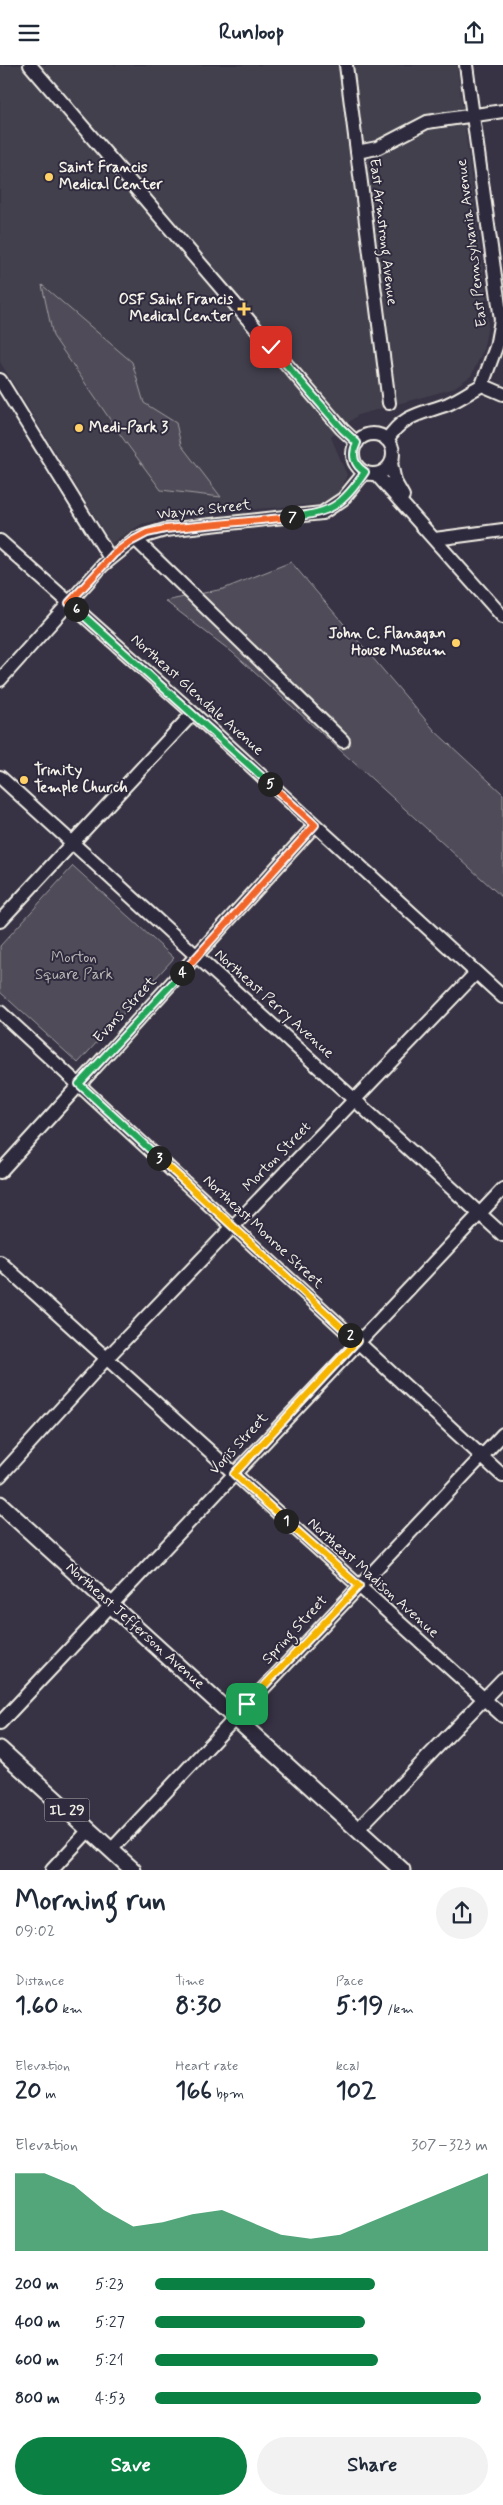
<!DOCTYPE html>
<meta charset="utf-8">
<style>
:root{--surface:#fff;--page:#f2f2f3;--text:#1f2937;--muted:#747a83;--accent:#0b8043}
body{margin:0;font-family:Mynerve,sans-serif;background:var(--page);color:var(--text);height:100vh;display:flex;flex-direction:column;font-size:19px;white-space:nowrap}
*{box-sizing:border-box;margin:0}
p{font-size:16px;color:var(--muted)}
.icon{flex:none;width:28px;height:28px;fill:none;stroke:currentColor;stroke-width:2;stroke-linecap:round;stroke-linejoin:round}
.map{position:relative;height:1805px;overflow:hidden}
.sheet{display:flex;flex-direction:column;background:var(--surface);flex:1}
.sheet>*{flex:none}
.pin{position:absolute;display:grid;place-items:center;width:42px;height:42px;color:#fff;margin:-21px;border-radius:10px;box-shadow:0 2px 8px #0006}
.km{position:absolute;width:25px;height:25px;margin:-12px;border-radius:50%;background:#222;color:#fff;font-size:14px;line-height:25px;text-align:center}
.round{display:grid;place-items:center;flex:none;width:52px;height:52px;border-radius:26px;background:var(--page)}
.head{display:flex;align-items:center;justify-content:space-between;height:85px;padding:0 15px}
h1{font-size:28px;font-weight:800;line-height:38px}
.metrics{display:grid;grid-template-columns:repeat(3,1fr);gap:8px;height:85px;padding:5px 15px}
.metrics div{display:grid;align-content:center}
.metrics b{font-size:25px;font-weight:800}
.metrics small{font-size:14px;font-weight:400}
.metrics p{font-size:14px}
.chart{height:140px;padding:10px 15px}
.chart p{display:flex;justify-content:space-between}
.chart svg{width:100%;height:90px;margin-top:5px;fill:var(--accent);opacity:.7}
.cta{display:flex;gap:10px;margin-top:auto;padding:10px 15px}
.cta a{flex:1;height:58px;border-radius:30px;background:var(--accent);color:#fff;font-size:20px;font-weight:800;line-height:58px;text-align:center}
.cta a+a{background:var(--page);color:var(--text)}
ul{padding:0 15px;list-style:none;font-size:16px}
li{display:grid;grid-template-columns:80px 60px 1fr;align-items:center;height:38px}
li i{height:12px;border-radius:6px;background:var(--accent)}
header{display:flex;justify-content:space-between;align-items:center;height:65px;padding:0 15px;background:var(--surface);font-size:22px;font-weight:800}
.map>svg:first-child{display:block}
</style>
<header><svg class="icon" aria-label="menu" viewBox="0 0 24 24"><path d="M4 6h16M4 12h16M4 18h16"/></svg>Runloop<svg class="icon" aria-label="share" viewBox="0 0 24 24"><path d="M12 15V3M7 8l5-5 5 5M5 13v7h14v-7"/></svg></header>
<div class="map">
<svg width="503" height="1805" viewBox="0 0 503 1805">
<rect width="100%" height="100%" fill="#373244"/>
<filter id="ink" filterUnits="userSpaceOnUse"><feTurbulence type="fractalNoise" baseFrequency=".02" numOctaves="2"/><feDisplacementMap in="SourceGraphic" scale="10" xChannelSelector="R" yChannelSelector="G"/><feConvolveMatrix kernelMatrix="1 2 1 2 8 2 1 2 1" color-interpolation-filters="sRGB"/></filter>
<g filter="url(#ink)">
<path fill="#433f4e" d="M0,0H457L486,228L488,260L483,286L471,311L452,324L358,350L331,372L347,410L339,428L320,439L182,450L142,459L111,478L0,297Z"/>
<path fill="#504b59" stroke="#a29ea0" d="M42,220L132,297L144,338L176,358L181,380L221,432L161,425L124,375L53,271Z
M291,497L435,666L503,729V833L232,587L165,536L223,524Z
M73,801L174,893L78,998L0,927V881Z"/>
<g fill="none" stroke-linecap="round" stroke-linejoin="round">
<defs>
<path id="minor" d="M30,0L342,364L357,378
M346,0L389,338
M466,0L501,255L496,282L482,320
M357,87L377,83L427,57L503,46
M0,315L110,493
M482,320L503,329
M353 389a20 20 0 1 1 40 0a20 20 0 1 1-40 0Z
M387,375C403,349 422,349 448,339C460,334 471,326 482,320
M391,398L395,417L403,431
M376,409L503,552
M135,474L343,676
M435,474L503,465
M0,476L193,648L503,932
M0,615L103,500L135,474L165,465L322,448L343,434L365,407
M0,712L503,1170
M0,856L193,648
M0,947L503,1411
M0,1107L315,760
M0,1197L503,1651
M0,1411L106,1294L476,908
M0,1658L503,1124
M357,1765L503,1614
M111,1785L503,1369
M52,1805L89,1765"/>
<path id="major" d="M0,1439L402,1805
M0,1684L133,1805"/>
</defs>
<use href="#minor" stroke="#f4f1e8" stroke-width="16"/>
<use href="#major" stroke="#f4f1e8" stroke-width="19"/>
<use href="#minor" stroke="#2f2a3d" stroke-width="12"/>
<use href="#major" stroke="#2f2a3d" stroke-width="15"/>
</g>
</g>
<g fill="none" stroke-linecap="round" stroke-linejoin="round" filter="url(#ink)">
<defs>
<path id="split-1" d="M247,1639L359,1521L286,1456"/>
<path id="split-2" d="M286,1456L234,1409L357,1276L350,1270"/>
<path id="split-3" d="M159,1093L350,1270"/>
<path id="split-4" d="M159,1093L79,1019L182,908"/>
<path id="split-5" d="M182,908L315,760L270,719"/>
<path id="split-6" d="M76,544L270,719"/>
<path id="split-7" d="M76,544L69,538L114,489L130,477L147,468L165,464L292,452"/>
<path id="split-8" d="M271,282L342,364L357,378C351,390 354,400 365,407C343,440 331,448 292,452"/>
</defs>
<use href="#split-1" stroke="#fff" stroke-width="10"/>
<use href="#split-2" stroke="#fff" stroke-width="10"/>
<use href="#split-3" stroke="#fff" stroke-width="10"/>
<use href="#split-4" stroke="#fff" stroke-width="10"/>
<use href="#split-5" stroke="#fff" stroke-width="10"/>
<use href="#split-6" stroke="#fff" stroke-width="10"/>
<use href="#split-7" stroke="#fff" stroke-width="10"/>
<use href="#split-8" stroke="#fff" stroke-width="10"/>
<use href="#split-1" stroke="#f5b400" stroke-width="6"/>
<use href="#split-2" stroke="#f5b400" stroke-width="6"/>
<use href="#split-3" stroke="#f5b400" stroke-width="6"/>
<use href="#split-4" stroke="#22a559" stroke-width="6"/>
<use href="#split-5" stroke="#f0652b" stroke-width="6"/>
<use href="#split-6" stroke="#22a559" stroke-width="6"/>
<use href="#split-7" stroke="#f0652b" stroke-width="6"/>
<use href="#split-8" stroke="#22a559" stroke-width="6"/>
</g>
<g fill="#ffd166" stroke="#2f2a3d" stroke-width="2">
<circle cx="49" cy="112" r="5"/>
<path d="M241.5 236.5h5v5h5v5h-5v5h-5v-5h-5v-5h5z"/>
<circle cx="79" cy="363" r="5"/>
<circle cx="456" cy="578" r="5"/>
<circle cx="24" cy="715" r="5"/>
</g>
<g text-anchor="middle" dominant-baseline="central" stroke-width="4" stroke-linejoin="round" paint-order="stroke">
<rect fill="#2f2a3d" stroke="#b9b5b5" stroke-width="1" x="44.5" y="1733.5" width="45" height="23" rx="4"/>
<g font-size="14" font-weight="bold" fill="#f4f1e8">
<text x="67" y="1745">IL 29</text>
</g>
<g font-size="15" font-weight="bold" fill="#f4f1e8" stroke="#2f2a3d" text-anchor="start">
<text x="59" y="103">Saint Francis<tspan x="59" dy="17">Medical Center</tspan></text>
<text x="233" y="235" text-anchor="end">OSF Saint Francis<tspan x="233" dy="17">Medical Center</tspan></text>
<text x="89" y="363">Medi-Park 3</text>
<text x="446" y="569" text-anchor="end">John C. Flanagan<tspan x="446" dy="17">House Museum</tspan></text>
<text x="34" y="706">Trinity<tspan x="34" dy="17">Temple Church</tspan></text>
</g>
<g font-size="15" fill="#f4f1e8" stroke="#2f2a3d">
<text transform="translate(383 167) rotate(83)">East Armstrong Avenue</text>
<text transform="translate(472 178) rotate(-97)">East Pennsylvania Avenue</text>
<text transform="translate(204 445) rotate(-6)">Wayne Street</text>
<text transform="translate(197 630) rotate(42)">Northeast Glendale Avenue</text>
<text transform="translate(274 939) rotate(42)">Northeast Perry Avenue</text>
<text transform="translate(125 945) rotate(-47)">Evans Street</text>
<text transform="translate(277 1092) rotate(-46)">Morton Street</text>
<text transform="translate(263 1167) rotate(43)">Northeast Monroe Street</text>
<text transform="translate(239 1379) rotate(-47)">Voris Street</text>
<text transform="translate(373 1513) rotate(42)">Northeast Madison Avenue</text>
<text transform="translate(135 1561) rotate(42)">Northeast Jefferson Avenue</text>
<text transform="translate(295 1565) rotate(-47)">Spring Street</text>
</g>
<g font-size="15" fill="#bbb7b6" stroke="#2f2a3d">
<text x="74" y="893">Morton<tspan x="74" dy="17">Square Park</tspan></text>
</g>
</g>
</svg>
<div class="pin" style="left:247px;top:1639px;background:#1e9e55"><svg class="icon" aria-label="arrive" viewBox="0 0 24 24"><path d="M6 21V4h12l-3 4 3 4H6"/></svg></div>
<div class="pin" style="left:271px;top:282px;background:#d93025"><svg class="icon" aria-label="check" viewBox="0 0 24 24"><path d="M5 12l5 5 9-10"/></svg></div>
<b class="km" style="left:286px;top:1456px">1</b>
<b class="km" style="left:350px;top:1270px">2</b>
<b class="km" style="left:159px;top:1093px">3</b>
<b class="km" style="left:182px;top:908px">4</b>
<b class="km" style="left:270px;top:719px">5</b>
<b class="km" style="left:76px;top:544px">6</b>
<b class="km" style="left:292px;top:452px">7</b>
</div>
<section class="sheet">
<div class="head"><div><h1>Morning run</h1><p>09:02</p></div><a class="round"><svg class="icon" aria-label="share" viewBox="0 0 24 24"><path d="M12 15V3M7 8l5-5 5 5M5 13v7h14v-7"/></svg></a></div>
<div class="metrics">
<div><p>Distance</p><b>1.60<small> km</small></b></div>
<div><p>Time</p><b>8:30</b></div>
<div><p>Pace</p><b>5:19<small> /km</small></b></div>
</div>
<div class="metrics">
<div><p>Elevation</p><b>20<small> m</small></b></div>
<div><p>Heart rate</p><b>166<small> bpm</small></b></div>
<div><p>kcal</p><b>102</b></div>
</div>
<div class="chart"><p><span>Elevation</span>307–323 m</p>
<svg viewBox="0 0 160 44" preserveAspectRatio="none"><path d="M0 44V6L10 6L20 12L30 24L40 32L50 30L60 26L70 24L80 30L90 36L100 38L110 36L120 30L130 24L140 18L150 12L160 6V44z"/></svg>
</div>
<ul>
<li><b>200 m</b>5:23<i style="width:66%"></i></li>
<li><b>400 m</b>5:27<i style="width:63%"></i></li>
<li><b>600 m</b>5:21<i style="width:67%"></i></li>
<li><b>800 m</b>4:53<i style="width:98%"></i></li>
</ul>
<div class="cta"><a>Save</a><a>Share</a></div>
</section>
